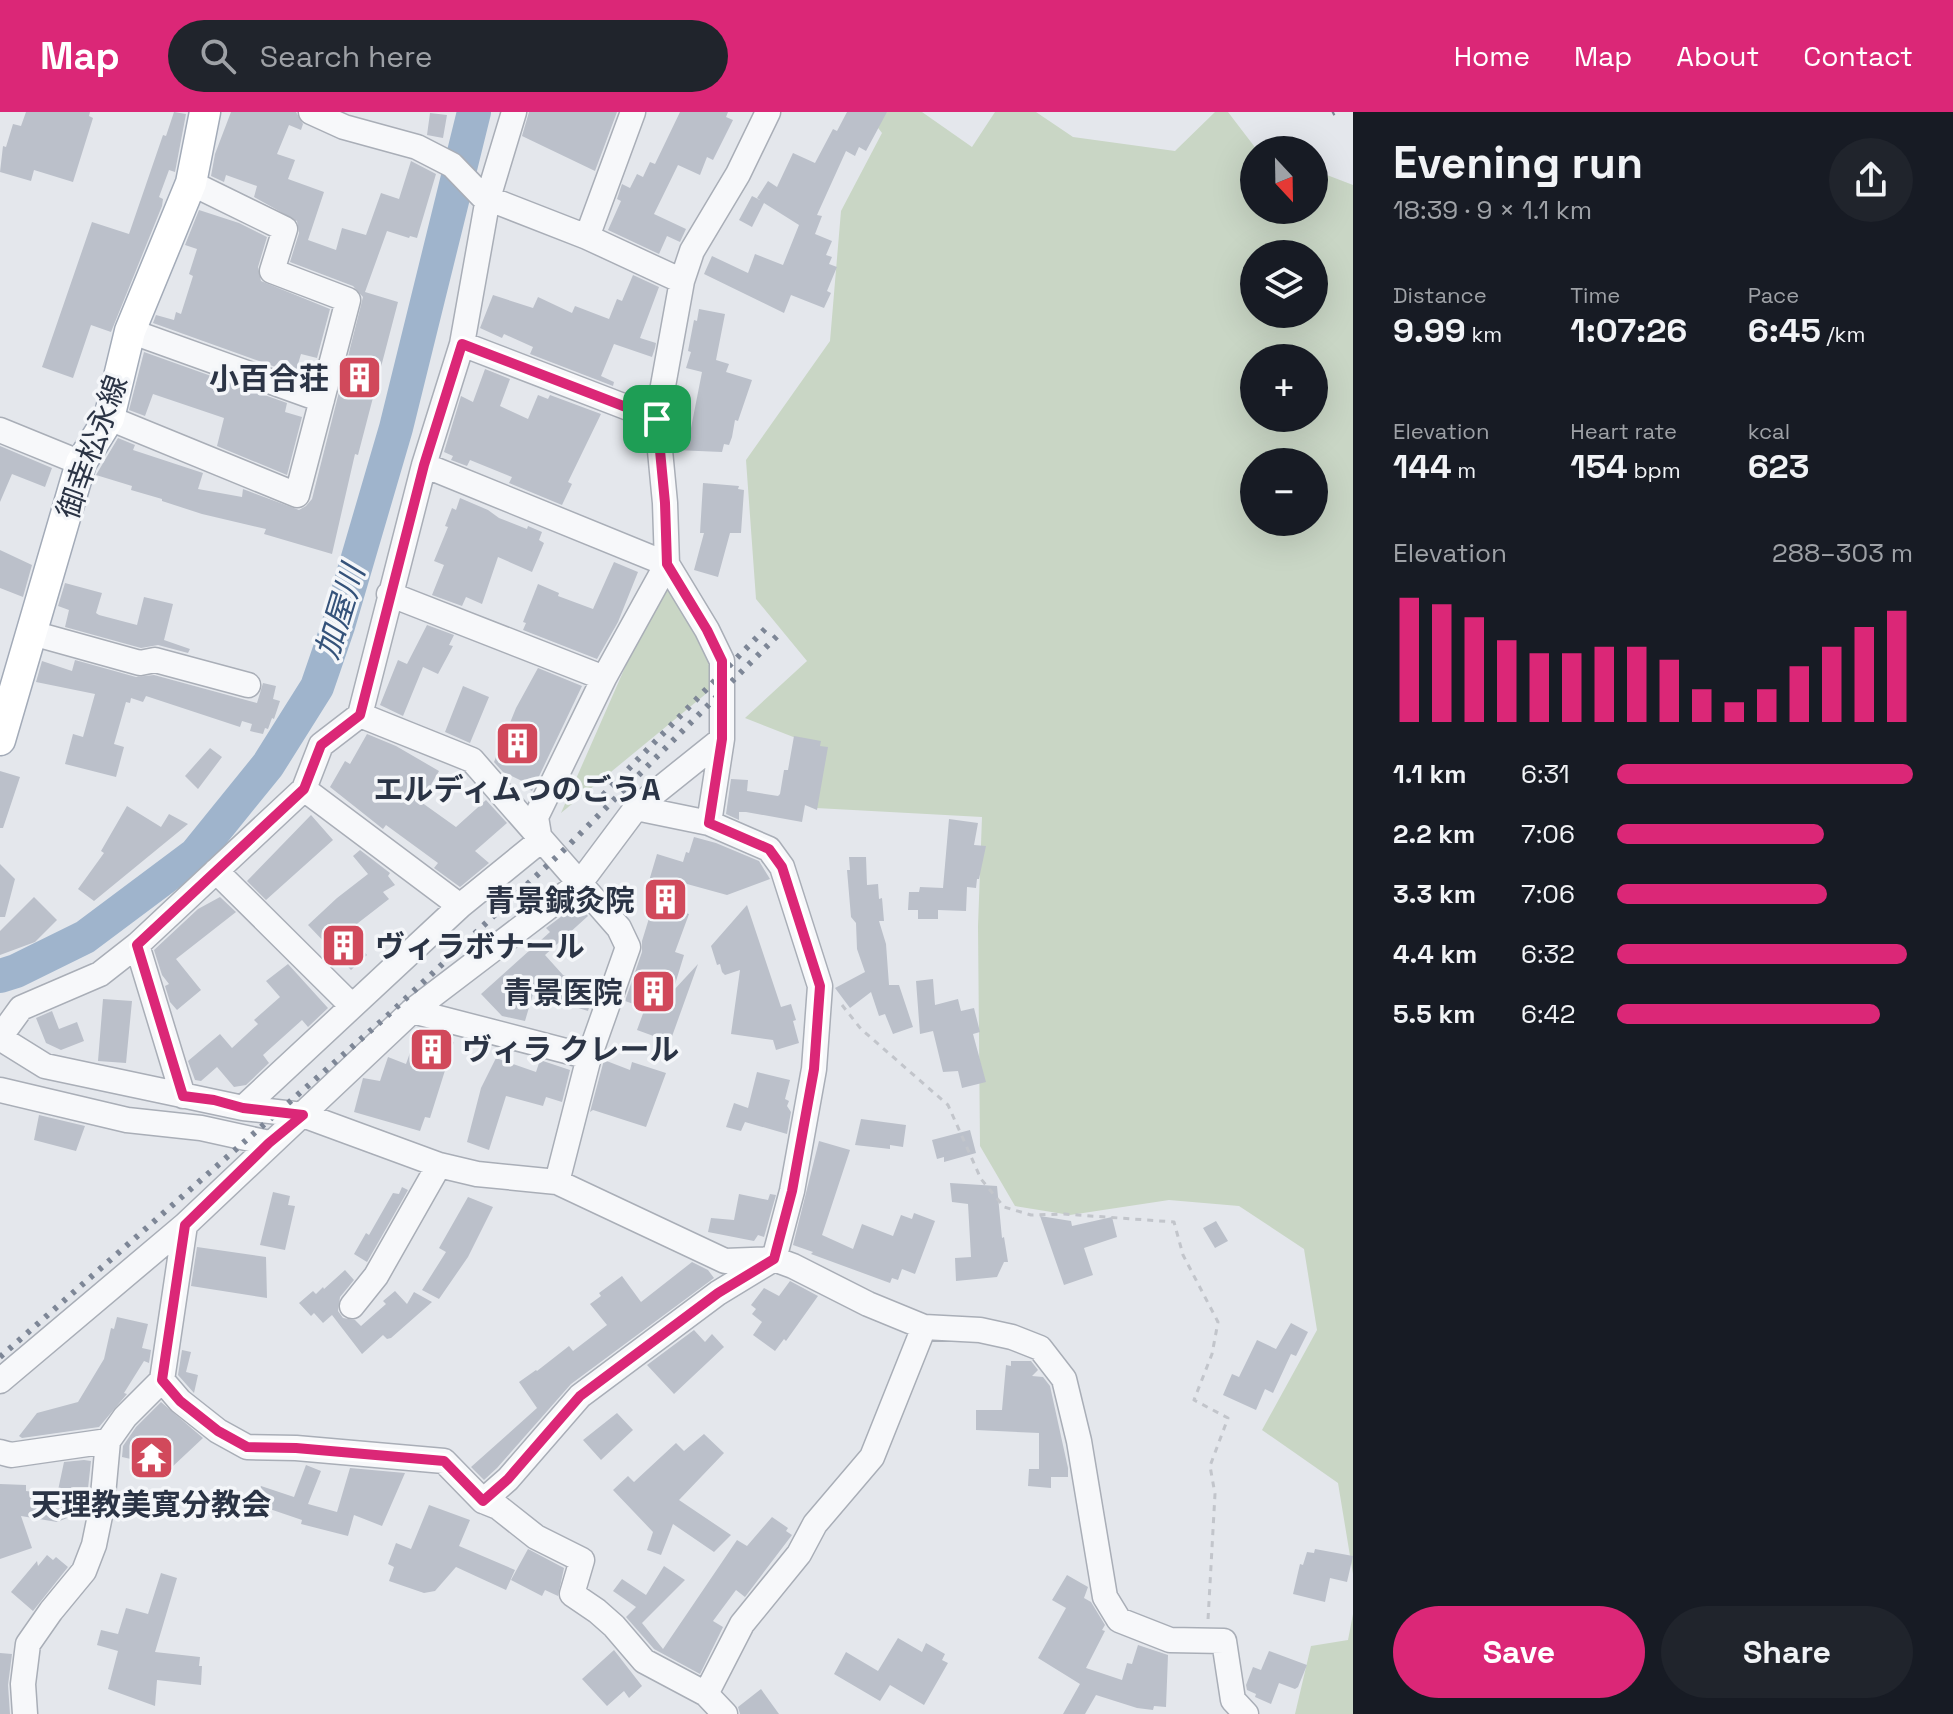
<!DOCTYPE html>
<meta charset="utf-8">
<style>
:root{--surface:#171b24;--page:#20242c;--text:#f1f3f6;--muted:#9ea1a6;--accent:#db2777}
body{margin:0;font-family:"Space Grotesk","Noto Sans JP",sans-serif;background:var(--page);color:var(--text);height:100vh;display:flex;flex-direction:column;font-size:30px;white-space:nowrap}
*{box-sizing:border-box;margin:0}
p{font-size:26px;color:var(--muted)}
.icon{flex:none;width:44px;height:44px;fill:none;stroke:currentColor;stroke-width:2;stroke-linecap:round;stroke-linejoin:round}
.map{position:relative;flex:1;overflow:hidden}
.details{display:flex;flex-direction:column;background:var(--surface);width:600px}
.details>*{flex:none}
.needle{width:52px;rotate:158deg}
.buttons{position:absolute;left:1240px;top:24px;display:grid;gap:16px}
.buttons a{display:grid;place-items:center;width:88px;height:88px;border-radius:50%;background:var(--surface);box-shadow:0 8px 32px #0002;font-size:40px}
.pin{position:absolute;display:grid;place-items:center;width:68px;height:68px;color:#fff;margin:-34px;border-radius:16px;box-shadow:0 4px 12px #0006}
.round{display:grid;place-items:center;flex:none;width:84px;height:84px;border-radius:42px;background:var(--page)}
.summary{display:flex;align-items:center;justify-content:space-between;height:136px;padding:0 40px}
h1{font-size:44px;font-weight:800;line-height:60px}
.stats{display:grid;grid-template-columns:repeat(3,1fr);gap:12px;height:136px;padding:8px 40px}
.stats div{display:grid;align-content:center}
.stats b{font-size:34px;font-weight:800}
.stats small{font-size:22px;font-weight:400}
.stats p{font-size:22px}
.chart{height:224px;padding:16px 40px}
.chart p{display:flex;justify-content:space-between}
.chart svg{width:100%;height:144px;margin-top:8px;stroke:var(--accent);stroke-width:6}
.action{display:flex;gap:16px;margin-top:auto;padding:16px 40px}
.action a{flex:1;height:92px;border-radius:48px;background:var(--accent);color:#fff;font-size:32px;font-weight:800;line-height:92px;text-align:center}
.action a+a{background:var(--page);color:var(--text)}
ul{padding:0 40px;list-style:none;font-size:26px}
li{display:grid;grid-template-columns:128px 96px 1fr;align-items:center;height:60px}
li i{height:20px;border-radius:10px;background:var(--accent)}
header{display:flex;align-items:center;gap:48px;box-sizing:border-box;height:112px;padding:0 40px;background:var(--accent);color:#fff}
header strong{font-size:38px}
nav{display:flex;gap:44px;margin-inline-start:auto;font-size:28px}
.search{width:560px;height:72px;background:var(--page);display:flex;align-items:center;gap:20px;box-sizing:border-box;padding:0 28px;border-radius:44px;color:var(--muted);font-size:30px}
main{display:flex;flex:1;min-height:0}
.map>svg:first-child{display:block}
</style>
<header>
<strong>Map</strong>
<div class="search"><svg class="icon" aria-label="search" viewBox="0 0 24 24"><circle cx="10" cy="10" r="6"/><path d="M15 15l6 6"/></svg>Search here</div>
<nav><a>Home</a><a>Map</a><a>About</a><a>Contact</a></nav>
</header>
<main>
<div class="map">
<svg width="1353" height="1602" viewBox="0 0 1353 1602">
<rect width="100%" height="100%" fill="#e4e7ec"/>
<path fill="#c9d6c5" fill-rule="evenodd" d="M866,0H922L972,35L995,0H1036L1073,25L1175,39L1215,0H1228L1257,38H1254V98H1314V58L1353,73V1462L1338,1371L1262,1318L1317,1218L1304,1137L1239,1094L1169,1088L1070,1103L1015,1094L980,1034L978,814L982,705L816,696L824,637L745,606L807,549L756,487L746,348L830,229L841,99L882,21ZM1254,142H1314V202H1254ZM1254,246H1314V306H1254ZM1254,350H1314V410H1254Z
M664,476H671L709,540L713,576L561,701L659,478Z
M1353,1502V1602H1295L1311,1534L1348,1528Z"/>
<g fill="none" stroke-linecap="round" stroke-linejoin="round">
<path stroke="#9fb4cc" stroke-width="34" d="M0,864L16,859L85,825L196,742L268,653L317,575L338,514L396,316L474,0"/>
</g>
<path fill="#bbc0ca" d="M26,0H90L89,4L93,6L73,70L34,58L31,69L0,60L3,34L6,35L13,12L21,14Z
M174,0L186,2L175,60L169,58L159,85L163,87L162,94L111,220L91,213L73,266L42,255L92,110L129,122L163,23L166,24Z
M231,0H296L303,12L301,18L289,13L277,42L295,48L288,67L324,80L308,128L336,138L342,116L366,123L381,81L399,87L411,49L436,62L417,126L410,124L409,126L387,119L365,180L398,190L358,343L355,342L332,442L264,422L266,417L202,402L162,389V387L131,378L132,374L96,363L118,326L135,333L133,338L203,361L198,377L242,385L243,377L299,398L306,394L312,387L363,185L353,174L290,150L299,121L297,109L254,85L257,74L226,63L224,70L211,64L215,42Z
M529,0H617L595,59L522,24Z
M680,0H728L726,5L733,8L713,48L707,45L700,63L678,53L654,102L686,117L680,130L667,124L659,142L608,118L621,89L617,87L622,72L630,76L637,62L643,65L650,50L655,52Z
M847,0H887L866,39L859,35L855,44L846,39L817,103L822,104L815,122L832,129L826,143L832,145L829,152L837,155L827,179L831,181L824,196L791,183L784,201L704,162L712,144L748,161L755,142L783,153L799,113L764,91L752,115L739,108L752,84L760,88L757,86L768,69L777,75L793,41L815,51L833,17L837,19Z
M430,1L447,3L443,26L427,23Z
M199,98L239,111L267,125L258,155L261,169L330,197L317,246L301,242L295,262L153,211L156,203L174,208L176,200L181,202L193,164L189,162L197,137L185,133Z
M633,163L659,175L640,226L656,231L655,236L652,245L614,232L601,264L614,270L613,274L530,242L533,235L504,222L502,226L480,216L493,183L533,196L538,185L572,201L575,194L609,207L617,187L622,189Z
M699,197L725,202L716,248L729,252L726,260L752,268L738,309L735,308L732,325L729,333L724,332L722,340L675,338L674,323L676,313L691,316L702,260L686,256L691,240L688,239L694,208L697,209Z
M144,240L287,291L285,300L302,305L287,363L217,334L224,306L153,282L145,304L129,298Z
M485,257L510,267L500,294L528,307L538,283L548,287L550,283L601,302L568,370L572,372L562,393L509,371L512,365L470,348L467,354L451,348L453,344L444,340L461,284L473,290Z
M0,334L52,356L45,375L12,362L0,390Z
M703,371L739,374L738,377L744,378L741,421H730L718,465L694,458L704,421H700Z
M460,386L488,398L499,406L527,417L528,414L542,420L539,428L544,431L532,460L498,445L482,492L466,485L462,494L432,483L444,453L434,449L448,415L445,414L452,396L456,398Z
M0,438L32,453L23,485L0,476Z
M614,450L638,460L618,510L597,547L523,518L526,511L523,510L538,472L559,481L558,484L593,497Z
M65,471L102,481L96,501L99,503L137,513L144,485L173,492L164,528L190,537L188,541L158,533L141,536L65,515L69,498L58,494Z
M427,513L454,523L449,533L453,534L438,562L423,555L403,604L380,593L398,548L407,552Z
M75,548L136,565L154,563L257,591L263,571L276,574L273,587L280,589L274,607L272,606L268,617L265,616L263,622L250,619L252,612L242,609L240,615L146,584L143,590L131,586L130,591L126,590L114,632L124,635L116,665L65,652L73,622L83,625L95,582L36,570L42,549L72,559Z
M538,556L582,574L532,679L520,673L522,669L503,660L494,650L516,596Z
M463,574L489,585L470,631L445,620Z
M367,622L396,634L439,659L421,690L456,715L486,688L507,711L475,739L489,751L460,775L434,756L438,751L386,713L383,717L330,675L345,649L350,652Z
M794,624L821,629L820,634L828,635L817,698L805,693L802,710L746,700H739V708L726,702L731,667L748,668L747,679L778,684L780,682L784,658H788Z
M210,636L222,645L198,677L185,664Z
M0,659L20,665L3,716H0Z
M127,694L161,715L169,702L188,712L94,789L78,777L104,741L101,739Z
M311,703L333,728L266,788L247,769Z
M949,707L978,711L974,733L986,734L979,767H977L976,776L967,775L966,799L938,798V807H918V798H908L909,780H919L920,775L943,776Z
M694,725L716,731L759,749L770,767L727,783L687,772L678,799L689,802L675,840L684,843L673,879L698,852L670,930L637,918L645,896L625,889L642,840V829L650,803L646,802L657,770L649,769L657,742L683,750L686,740L689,741Z
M360,738L390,761L388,764L395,773L383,780L389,787L349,818L353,823L351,825L367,843L351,858L308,813L337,786L368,762L353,744Z
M849,745H866L867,773L878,772L879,787L882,786L884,809H879L886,832L889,873H899L913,915L893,922L885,902L879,904L871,880L850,896L835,876L865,860L857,837L856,811L851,805L847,758H850Z
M0,752L15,767L5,805H0Z
M34,785L57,808L35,830L0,843V819Z
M220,785L236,800L176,847L201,878L177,898L170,890L165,874L169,872L162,863L154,838L198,797Z
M578,792L588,804L545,843L563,863L596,872L588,899L533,882L525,909L502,904L481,882L550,820L546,816Z
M747,793L781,895L791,892L796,908L793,909L799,931L776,938L773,928L731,922L740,858L725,863L722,860L720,852L717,853L711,834Z
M288,852L328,896L308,915L302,908L263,943L269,951L246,973L234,975L217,955L201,969L195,968L188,949L220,922L232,936L258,912L254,908L280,885L266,869Z
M933,867L935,893L958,887L961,899L974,896L980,920L973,922L986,970L962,976L958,959L943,960L933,919L920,922L916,869Z
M103,887L132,889L126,951L98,949Z
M52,899L59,917L77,910L84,929L61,938L46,931L36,906Z
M418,918L454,930L430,1006L425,1005L420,1019L354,1000L363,966L380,969L388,945L406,952Z
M496,946L536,960L540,948L570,958L562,990L546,985L543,994L506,984L489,1038L467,1030L481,976Z
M604,948L630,958L632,950L666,961L646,1015L593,998L590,1000Z
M757,960L790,968L785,987L789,989L787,994L791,1000L787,1022L745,1010L741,1019L726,1015L734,991L748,996Z
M39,1003L85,1014L76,1039L34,1028Z
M861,1007L906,1013L903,1035L890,1033V1037L855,1033Z
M970,1018L976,1041L944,1050V1045L937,1047L932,1028Z
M819,1029L850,1038L822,1123L853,1137L862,1112L893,1124L901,1103L912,1107L914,1101L935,1109L915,1162L902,1157L898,1168L892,1166L890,1171L811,1142L813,1140L793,1133Z
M950,1071L997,1074L1002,1126L1004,1125L1008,1150H1004L997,1165L956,1169L955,1146L971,1145L968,1092L952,1090Z
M402,1075L408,1078L367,1150L354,1142L366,1121L369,1123L393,1081L399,1082Z
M273,1080L290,1084L288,1093L295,1094L285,1138L260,1133Z
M739,1082L768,1088L770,1082L776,1083L764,1125L758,1123L754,1129L708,1120L711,1106L734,1108Z
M468,1085L493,1095L468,1145L439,1187L422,1178L446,1140L439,1136Z
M1040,1104L1071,1109L1072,1114L1112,1105L1117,1125L1084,1136L1093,1163L1064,1173Z
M1216,1109L1228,1129L1215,1136L1203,1116Z
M197,1135L266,1145L267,1186L191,1174Z
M692,1150L708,1158L714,1166L571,1272L497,1356L484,1368L471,1355L537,1296L519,1270L536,1258L537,1259L569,1234L573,1239L607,1213L590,1192L601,1184L599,1181L622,1164L641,1190Z
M345,1158L354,1168L340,1185L338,1199L343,1206L355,1208L361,1214L386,1192L383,1189L395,1179L407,1192L414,1180L432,1190L391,1226L387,1227L383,1223L362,1242L332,1203L323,1211L314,1201L311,1204L299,1191L313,1179L316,1182L323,1175L324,1177Z
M790,1169L818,1184L786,1229L784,1227L775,1239L753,1223L762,1210L752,1202L756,1197L751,1193L764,1176L779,1184Z
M117,1205L148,1212L142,1236L151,1238L149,1251L144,1249L124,1281L127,1282L99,1315L22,1326L19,1324L37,1301L78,1290L104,1247L111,1216L114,1217Z
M1291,1211L1308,1220L1296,1244L1291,1242L1273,1281L1265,1277L1256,1298L1223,1283L1232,1262L1239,1265L1257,1228L1276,1237Z
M694,1218L705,1230L712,1222L724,1235L674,1282L647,1253Z
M182,1238L191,1240L186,1260L198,1263L194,1281L178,1263Z
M1011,1249H1031L1038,1258L1032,1264L1043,1265L1050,1274L1068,1356V1365H1051V1376L1028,1374L1029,1357H1039V1321L976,1318V1298H1002L1006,1253L1011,1254Z
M161,1290L203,1326L171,1356L122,1345L123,1334L136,1315Z
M617,1301L633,1318L601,1348L583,1328Z
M704,1322L724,1341L679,1388L731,1423L714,1440L673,1412L661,1443L647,1438L653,1420L613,1378L628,1364L634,1370L676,1331L684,1339Z
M84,1348L91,1349L85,1404L75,1403L57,1410L21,1404L32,1436L0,1447V1372L26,1373V1379L57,1383L64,1350Z
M306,1353L321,1359L308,1392L337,1400L350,1356L405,1361L382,1414L354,1403L348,1424L301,1412L302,1408L255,1392L261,1374L294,1385Z
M429,1393L470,1408L459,1434L515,1458L506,1478L456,1455L435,1479L424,1481L389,1469L394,1455L388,1452L396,1431L411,1437Z
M772,1405L788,1416L786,1419L792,1423L745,1485L736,1478L713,1509L723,1515L700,1562L654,1537L626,1505L636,1495L613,1479L622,1467L646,1483L664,1454L685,1468L642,1511L663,1537L737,1428L747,1434Z
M528,1437L564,1456L558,1484L545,1478L542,1484L511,1468Z
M1315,1437L1353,1444L1347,1470L1330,1466L1325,1490L1293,1482L1300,1452L1303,1453L1307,1440L1314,1441Z
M47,1443L53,1448L56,1445L68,1455L33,1499L11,1480L37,1449L38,1454Z
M161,1461L177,1466L155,1540L200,1545L199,1554H202L201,1573L157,1568L155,1594L108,1577L118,1539L97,1533L101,1518L118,1522L126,1496L148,1502Z
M1067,1463L1088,1475L1084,1486L1091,1490L1105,1513L1102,1518L1105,1519L1086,1556L1122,1568L1127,1551L1132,1552L1138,1533L1168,1543L1166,1595L1154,1594L1153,1598L1137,1596L1096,1583L1085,1602H1063L1080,1572L1038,1546L1066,1496L1052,1488Z
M898,1526L922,1540L926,1531L945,1542L942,1548L948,1551L924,1593L890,1573L880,1589L834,1562L846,1540L878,1559Z
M614,1538L642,1574L629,1586L624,1579L607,1594L582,1567Z
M1269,1539L1307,1553L1298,1575L1295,1577L1279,1571L1271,1592L1255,1585L1256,1582L1247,1578L1246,1573L1253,1555L1261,1558Z
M0,1541L12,1542L8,1573L10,1602H0Z
M761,1577L779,1602H740L738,1595Z"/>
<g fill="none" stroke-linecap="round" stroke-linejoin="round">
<defs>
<path id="minor" d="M311,0L344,15L417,35L452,53L482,84L587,125L682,169
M587,125L633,0
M130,219L322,288
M462,232L657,307
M109,306L297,383L348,188L272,159L285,117L191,71
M0,318L81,351
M389,482L604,566
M32,521L140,551L155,548L248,573
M360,603L472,648L619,816L628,835L589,945L557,1070
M304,677L460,794
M709,711L722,627V549L707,518L667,452L665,391L657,307L682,169L692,139L738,62L768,0
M216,759L352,894
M137,833L183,984
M412,899L589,945
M0,925L21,896L100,862L137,833L304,677L321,633L360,603L424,353L462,232L488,86L514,0
M0,926L45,954L243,996L303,1003L439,1053L477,1062L557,1070L725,1149L774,1147L793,1154L868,1192L924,1215L980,1218L1012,1225L1040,1236L1064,1267L1079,1329L1105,1485L1119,1508L1170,1528L1224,1529L1233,1588L1246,1602
M0,978L127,1008L201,1016L269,1031
M243,996L460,794L540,729L536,705L604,566L667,452L424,353
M352,1194L376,1164L439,1053
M162,1268L185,1113
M0,1269L185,1113L412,899L580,771L636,696L722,627
M0,1340L11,1343L108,1329
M483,1389L508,1367L580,1284L718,1181L774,1147L792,1079L814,957L820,874L782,755L769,737L709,711L636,696
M706,1582L742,1512L799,1442L815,1412L872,1345L924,1215
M25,1602L23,1572L28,1532L51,1499L84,1459L94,1433L102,1394L108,1329L125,1305L162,1268L180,1289L218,1319L247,1335L296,1336L444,1349L483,1389L498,1395L536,1425L582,1448L572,1482L597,1499L614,1514L644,1549L706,1582L725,1602"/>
<path id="major" d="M0,628L81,351L109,306L130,219L191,71L205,0"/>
</defs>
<use href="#minor" stroke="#a9aeb7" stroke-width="27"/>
<use href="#major" stroke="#a3abb8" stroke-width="33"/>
<path stroke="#c2c5cb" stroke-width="3" stroke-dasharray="6 6" stroke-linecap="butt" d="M842,893L861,917L948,993L981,1067L1004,1095L1031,1103L1064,1102L1174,1110L1183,1143L1218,1210L1212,1242L1194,1288L1228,1306L1210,1354L1215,1382L1208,1508"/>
<use href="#minor" stroke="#f7f8fa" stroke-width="24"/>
<use href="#major" stroke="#fff" stroke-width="30"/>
<path stroke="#7d8696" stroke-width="6" stroke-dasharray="4 8" stroke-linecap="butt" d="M1332,1L1334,0
M603,683L768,514
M0,1245L386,905L567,735L778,523"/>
</g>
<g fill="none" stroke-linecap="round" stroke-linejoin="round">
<defs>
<path id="route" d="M462,232L657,307L665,391L667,452L707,518L722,549V627L709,711L769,737L782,755L820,874L814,957L792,1079L774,1147L718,1181L580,1284L508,1367L483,1389L444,1349L296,1336L247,1335L218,1319L180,1289L162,1268L185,1113L269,1031L303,1003L243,996L214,988L183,984L137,833L304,677L321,633L360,603L424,353Z"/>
</defs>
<use href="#route" stroke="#fff" stroke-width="16"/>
<use href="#route" stroke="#db2777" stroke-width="10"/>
</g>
<defs>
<symbol id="building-square" viewBox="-11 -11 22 22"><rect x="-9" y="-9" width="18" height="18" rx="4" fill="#d1495b" stroke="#f4f6f9"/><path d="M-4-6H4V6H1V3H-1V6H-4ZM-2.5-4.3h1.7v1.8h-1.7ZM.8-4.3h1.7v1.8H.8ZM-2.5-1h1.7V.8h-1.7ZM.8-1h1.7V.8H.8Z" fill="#fff"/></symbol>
<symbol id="temple-square" viewBox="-11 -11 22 22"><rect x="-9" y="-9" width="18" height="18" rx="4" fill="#d1495b" stroke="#f4f6f9"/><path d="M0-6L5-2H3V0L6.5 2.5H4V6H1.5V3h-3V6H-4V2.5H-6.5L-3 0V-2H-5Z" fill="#fff"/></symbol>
</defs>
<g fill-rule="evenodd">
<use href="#building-square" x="334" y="240" width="51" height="51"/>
<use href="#building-square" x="492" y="606" width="51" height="51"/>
<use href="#building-square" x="640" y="762" width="51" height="51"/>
<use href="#building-square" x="318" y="808" width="51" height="51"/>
<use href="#building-square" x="628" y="854" width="51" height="51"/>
<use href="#building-square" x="406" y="912" width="51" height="51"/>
<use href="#temple-square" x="126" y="1320" width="51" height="51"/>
</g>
<g text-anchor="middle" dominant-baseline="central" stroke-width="7" stroke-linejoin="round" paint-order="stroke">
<g font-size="30" font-weight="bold" fill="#2b3445" stroke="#f4f6f9" text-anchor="end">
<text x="329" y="266">小百合荘</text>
<text x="517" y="677" text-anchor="middle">エルディムつのごうA</text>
<text x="635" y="788">青景鍼灸院</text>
<text x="375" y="834" text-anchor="start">ヴィラボナール</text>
<text x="623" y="880">青景医院</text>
<text x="462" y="937" text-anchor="start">ヴィラ クレール</text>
<text x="151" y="1392" text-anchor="middle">天理教美寛分教会</text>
</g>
<g font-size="30" fill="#2b3445" stroke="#f4f6f9">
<text transform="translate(92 335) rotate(-70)">御幸松永線</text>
</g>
<g font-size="32" font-style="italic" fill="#34527a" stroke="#f4f6f9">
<text transform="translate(340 500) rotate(-73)">加屋川</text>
</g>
</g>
</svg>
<div class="buttons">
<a><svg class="needle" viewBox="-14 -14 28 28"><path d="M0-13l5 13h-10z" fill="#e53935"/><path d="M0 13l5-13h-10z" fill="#9ea1a6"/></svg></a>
<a><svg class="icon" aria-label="layers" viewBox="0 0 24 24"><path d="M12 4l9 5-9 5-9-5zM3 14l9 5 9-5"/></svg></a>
<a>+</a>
<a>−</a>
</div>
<div class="pin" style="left:657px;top:307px;background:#1e9e55"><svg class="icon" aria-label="arrive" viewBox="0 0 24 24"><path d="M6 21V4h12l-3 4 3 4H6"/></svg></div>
</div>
<section class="details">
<div class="summary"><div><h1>Evening run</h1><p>18:39 · 9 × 1.1 km</p></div><a class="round"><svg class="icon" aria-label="share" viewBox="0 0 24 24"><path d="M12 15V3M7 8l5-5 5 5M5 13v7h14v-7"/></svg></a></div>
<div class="stats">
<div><p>Distance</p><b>9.99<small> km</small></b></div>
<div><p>Time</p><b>1:07:26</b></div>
<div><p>Pace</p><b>6:45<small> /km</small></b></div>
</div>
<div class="stats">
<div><p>Elevation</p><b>144<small> m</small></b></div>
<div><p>Heart rate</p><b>154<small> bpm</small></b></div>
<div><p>kcal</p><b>623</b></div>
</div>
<div class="chart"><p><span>Elevation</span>288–303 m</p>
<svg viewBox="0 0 160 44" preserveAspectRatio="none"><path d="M5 44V6M15 44V8M25 44V12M35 44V19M45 44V23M55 44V23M65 44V21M75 44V21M85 44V25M95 44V34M105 44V38M115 44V34M125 44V27M135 44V21M145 44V15M155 44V10"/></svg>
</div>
<ul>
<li><b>1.1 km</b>6:31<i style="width:100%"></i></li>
<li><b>2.2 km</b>7:06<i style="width:70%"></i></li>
<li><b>3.3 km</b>7:06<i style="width:71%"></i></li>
<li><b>4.4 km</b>6:32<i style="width:98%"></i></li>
<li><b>5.5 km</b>6:42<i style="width:89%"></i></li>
</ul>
<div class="action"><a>Save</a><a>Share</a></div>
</section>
</main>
